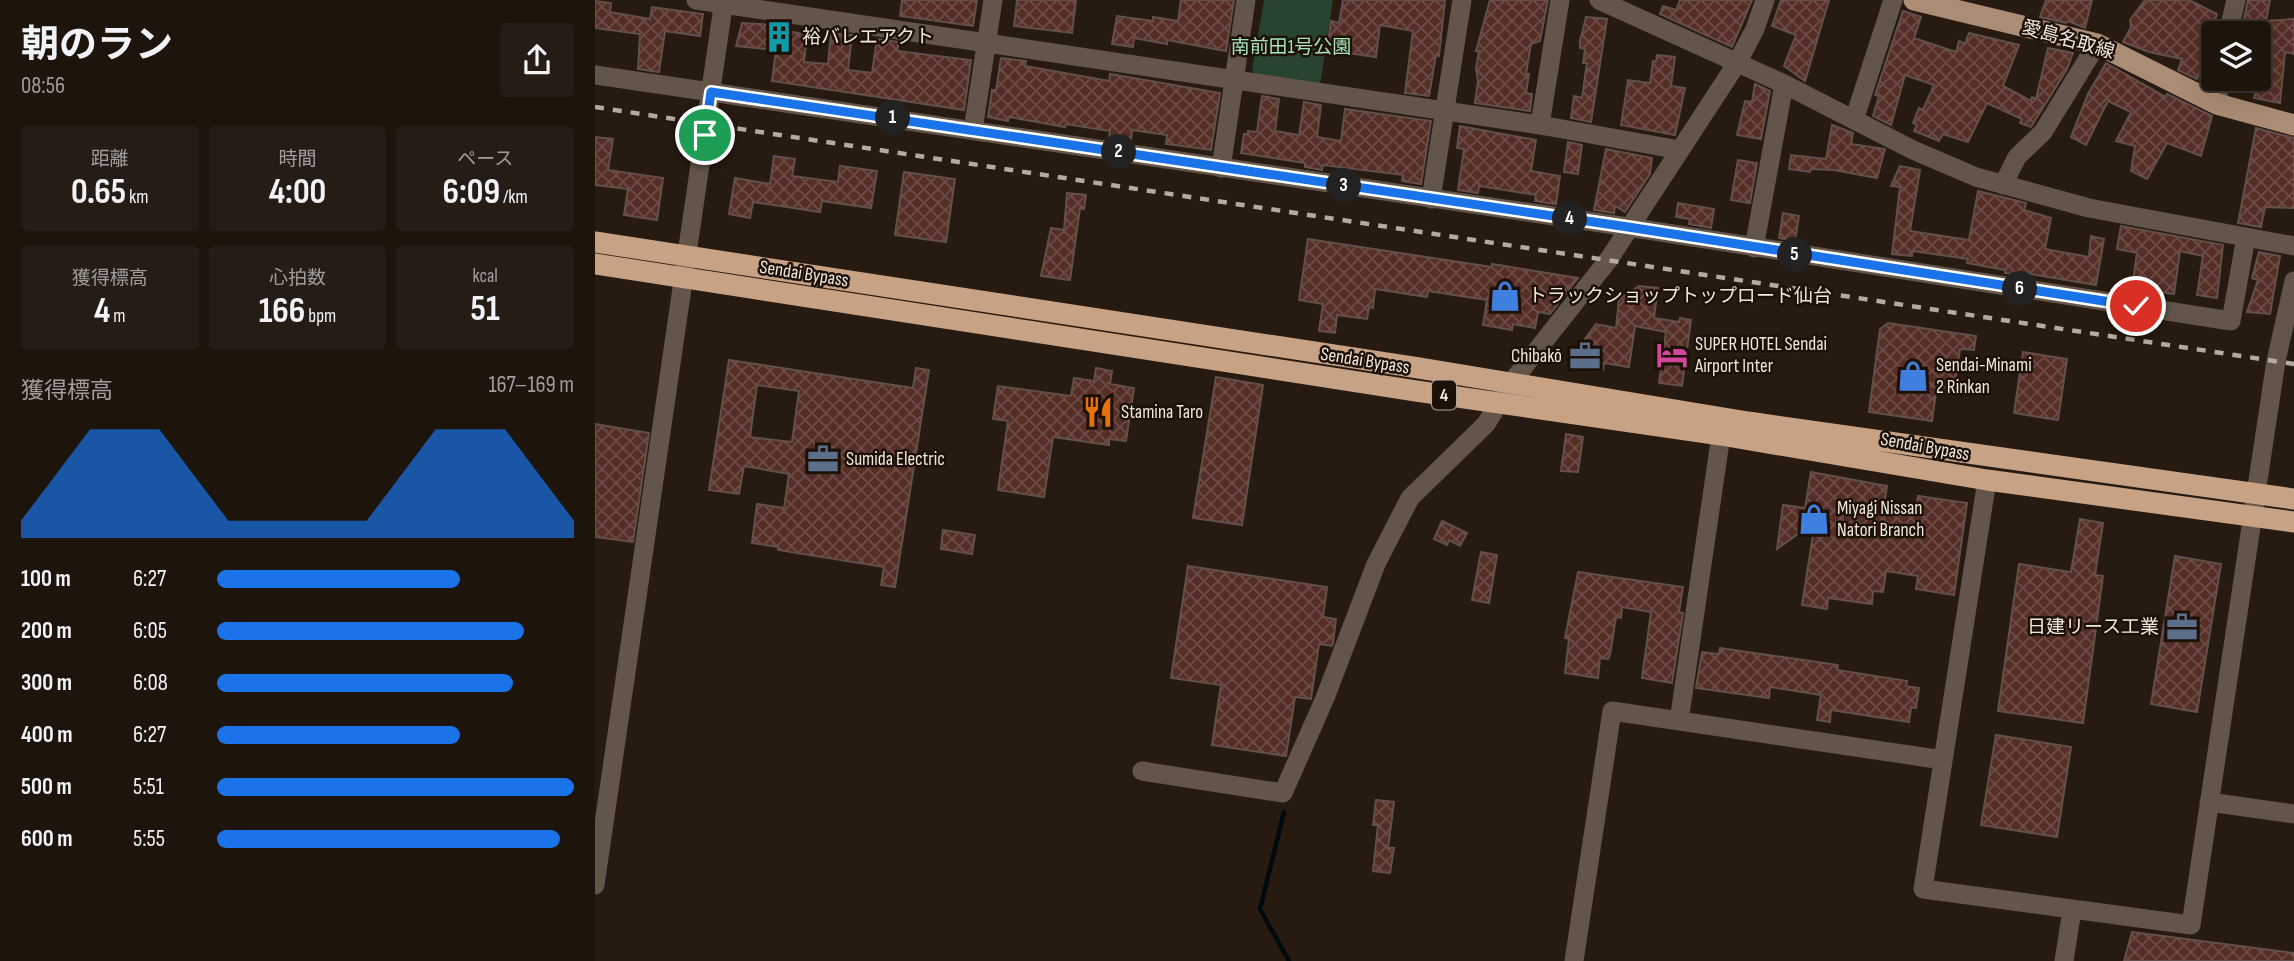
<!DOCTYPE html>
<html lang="ja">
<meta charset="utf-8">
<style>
:root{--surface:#1d140c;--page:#251d15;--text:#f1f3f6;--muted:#a09e9d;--line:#3b332d;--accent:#1a73e8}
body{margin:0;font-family:"Sofia Sans Condensed","Noto Sans JP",sans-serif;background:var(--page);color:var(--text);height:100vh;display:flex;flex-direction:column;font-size:26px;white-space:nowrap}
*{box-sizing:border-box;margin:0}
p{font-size:23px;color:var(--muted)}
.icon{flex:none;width:38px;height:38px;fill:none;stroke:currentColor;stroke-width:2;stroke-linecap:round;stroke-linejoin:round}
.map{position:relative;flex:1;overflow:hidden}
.details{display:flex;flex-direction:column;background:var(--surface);width:595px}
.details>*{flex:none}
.tools{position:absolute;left:1606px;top:21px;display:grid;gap:14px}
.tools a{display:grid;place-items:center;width:70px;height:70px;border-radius:7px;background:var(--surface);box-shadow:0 7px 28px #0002,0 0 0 2px var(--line);font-size:35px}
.pin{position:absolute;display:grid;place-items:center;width:60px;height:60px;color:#fff;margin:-30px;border:4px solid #fff;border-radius:50%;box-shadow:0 2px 7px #0007}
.km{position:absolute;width:35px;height:35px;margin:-18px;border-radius:50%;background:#222;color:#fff;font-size:19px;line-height:35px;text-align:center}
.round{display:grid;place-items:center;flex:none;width:74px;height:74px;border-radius:7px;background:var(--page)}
.headline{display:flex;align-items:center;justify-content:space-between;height:119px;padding:0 21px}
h1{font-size:38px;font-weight:700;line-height:52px}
.figures{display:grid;grid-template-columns:repeat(3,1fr);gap:10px;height:119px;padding:7px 21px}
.figures div{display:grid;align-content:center;border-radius:7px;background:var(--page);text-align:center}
.figures b{font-size:35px;font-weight:700}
.figures small{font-size:19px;font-weight:400}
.figures p{font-size:19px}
.chart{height:196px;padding:14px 21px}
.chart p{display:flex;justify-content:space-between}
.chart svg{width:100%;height:126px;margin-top:7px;fill:var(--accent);opacity:.7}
ul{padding:0 21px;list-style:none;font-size:23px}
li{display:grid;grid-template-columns:112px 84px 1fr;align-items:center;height:52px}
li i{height:18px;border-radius:9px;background:var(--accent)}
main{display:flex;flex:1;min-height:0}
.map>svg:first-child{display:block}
</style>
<main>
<section class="details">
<div class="headline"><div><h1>朝のラン</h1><p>08:56</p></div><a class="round"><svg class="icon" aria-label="share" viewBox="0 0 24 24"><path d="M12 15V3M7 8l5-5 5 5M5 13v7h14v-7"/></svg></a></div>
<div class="figures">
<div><p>距離</p><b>0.65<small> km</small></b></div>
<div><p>時間</p><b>4:00</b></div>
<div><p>ペース</p><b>6:09<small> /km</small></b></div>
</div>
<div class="figures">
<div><p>獲得標高</p><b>4<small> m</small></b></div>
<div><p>心拍数</p><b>166<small> bpm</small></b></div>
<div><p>kcal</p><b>51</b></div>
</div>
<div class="chart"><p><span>獲得標高</span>167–169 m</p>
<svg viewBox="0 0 160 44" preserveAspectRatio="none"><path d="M0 44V38L10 22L20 6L30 6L40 6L50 22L60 38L70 38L80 38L90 38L100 38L110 22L120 6L130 6L140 6L150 22L160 38V44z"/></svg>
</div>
<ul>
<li><b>100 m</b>6:27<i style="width:68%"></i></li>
<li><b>200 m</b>6:05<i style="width:86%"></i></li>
<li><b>300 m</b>6:08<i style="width:83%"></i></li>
<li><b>400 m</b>6:27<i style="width:68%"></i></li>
<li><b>500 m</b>5:51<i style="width:100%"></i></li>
<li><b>600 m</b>5:55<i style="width:96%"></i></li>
</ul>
</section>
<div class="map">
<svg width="1699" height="961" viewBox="0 0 1699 961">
<defs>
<pattern id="building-cross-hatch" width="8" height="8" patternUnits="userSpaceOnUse" patternTransform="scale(1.75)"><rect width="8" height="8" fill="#552e26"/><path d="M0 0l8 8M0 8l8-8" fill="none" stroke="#6e4c45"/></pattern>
</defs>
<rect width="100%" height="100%" fill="#271a10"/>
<path fill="#284430" d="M669,0H738L725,85L663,78L657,70Z"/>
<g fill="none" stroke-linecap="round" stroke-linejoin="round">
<path stroke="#00090e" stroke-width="4.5" d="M689,812L665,909L694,961"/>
</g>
<path fill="url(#building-cross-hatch)" stroke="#63504c" stroke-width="2" fill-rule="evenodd" d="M307,0H382L378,26L305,16Z
M422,0H481L477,33L419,26Z
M586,0H639L631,51L572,40V44L539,38L538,47L517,44L522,16L558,21V17L583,21Z
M748,0H850L844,56L841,55L834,96L810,93L818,31L785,25L781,57L732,50L736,21L744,23Z
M895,0H953L945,41L936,44L931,74H934L931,93L937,94L935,111L880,103L883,81L881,68L884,51H881Z
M1085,0H1157L1137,47L1065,14L1068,6L1081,10Z
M1186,0H1234L1210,81L1189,66L1201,35L1177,26Z
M1451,0H1497L1490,28L1473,21L1471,23L1445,17Z
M1550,0H1594L1622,14L1602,79L1583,70L1587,59L1554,52L1528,42L1536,27L1535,20Z
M1653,0H1675L1671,21L1699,19V54L1690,52L1685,103L1659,98L1664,79L1669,33H1646Z
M0,1L16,3L15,12L55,19L57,7L108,14L105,36L70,31L64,72L43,69L45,34L0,28Z
M1308,11L1326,17L1319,38L1361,52L1364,41L1370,44L1374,33L1424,45L1408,86L1436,101L1437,97L1441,99L1453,48L1478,53L1472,69L1436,127L1425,123L1427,119L1392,103L1373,142L1348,134L1344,141L1319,131L1322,125L1318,123L1324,108L1328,110L1339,85L1310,75L1296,125L1278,116L1284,96L1280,95Z
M991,17L1012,19L996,122L976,118L979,96L987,98L992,63H988L990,49L985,48V41Z
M147,23L196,26V32L212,34L209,62L233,64L236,33L257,35L253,70L277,73L282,39L304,42L302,51L376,60L369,110L177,81L181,50L141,46Z
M1062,55L1080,57L1076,86L1090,88L1080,135L1026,125L1033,80L1055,83L1058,61L1061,62Z
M406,58L431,61L430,66L514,81L515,74L625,93L616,150L571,144L572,135L537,130L536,140L514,137L515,131L471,124L470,127L414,117L413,121L393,117L397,90H401Z
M1511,63L1571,97L1572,94L1617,116L1606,156L1572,143L1552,179L1536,171L1540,146L1521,141L1536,112L1513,101L1491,145L1476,137L1493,94Z
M1160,84L1175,91L1166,139L1142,135L1150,101L1157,102Z
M667,96L684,99L680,131L704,135L709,102L726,105L722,137L746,141L750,109L836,121L826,184L807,181L808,175L728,165L727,170L710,167V163L646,153L649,134H653V131L662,132Z
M1237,125L1258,133L1256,144L1290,149L1282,178L1239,170L1216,169L1215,172L1194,169L1196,155L1231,159Z
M865,126L941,140L936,171L965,176L961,204L940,201L941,195L916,191L884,186L883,193L863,190L869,149L862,148Z
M1661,128L1699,138V208L1670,207L1666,227L1643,223Z
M0,137L18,139L13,170L68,178L62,220L29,215L33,189L0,185Z
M973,142L987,145L983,174L969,172Z
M1011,149L1057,158L1055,174L1030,212L1020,206L1019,213L999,210Z
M179,156L200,159L197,176L243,182L245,166L282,171L276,208L227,201L225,212L158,202L155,218L134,214L140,178L175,184Z
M1143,160L1162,163L1155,203L1136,200Z
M1305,166L1325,170L1315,231L1374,240L1383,191L1431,203L1429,210L1456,218L1450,249L1494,257L1496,236L1509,239L1501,285L1430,273V276L1410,273V270L1372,263L1373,259L1318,251L1317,256L1297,254L1305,187L1296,186Z
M309,172L360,179L351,242L300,235Z
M472,193L491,195L489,209L485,208L475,280L446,276L456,228L469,230Z
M1083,203L1119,209L1116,228L1094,224L1095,219L1081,217Z
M1188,213L1204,216L1200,241L1184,238Z
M1526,226L1628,245L1622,298L1602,295L1608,256L1585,251L1579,294L1537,288L1542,253L1522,249Z
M713,239L897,267V264L983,278L955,314L943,312L940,328L918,324L917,330L888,325L892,300L833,291L832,297L780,289L778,308L774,307L772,319L742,315L740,333L724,331L728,304L704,300Z
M1664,252L1685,256L1675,314L1652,312L1663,280L1657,278Z
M1044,286L1063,288L1059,318L1084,322L1085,318L1096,320L1087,386L1064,383L1071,332L1040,326L1034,367L1009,363L1008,370L985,368L990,339L1001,324L1021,328L1024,299Z
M1293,323L1381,336L1379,350L1365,349L1358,394L1341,392L1337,421L1274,412L1285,329Z
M1428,352L1472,359L1463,420L1419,413Z
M134,360L318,388L321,368L334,370L300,587L286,585L289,567L183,550V547L157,543L162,504L189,508L194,474L149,466L144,494L114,490ZM162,385L204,391L197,442L155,437Z
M501,368L517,371L515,384L539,388L531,441L514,439V445L458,437L449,497L403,490L413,421L398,419L403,386L476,396L479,378L499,381Z
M621,377L668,385L647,525L598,518Z
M0,424L54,433L38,542L0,537Z
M971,434L988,437L983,472L966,471Z
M1216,472L1292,486L1289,505L1321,510L1323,496L1372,503L1359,595L1321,589L1323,576L1291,571L1288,592L1278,591L1277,604L1233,598L1232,609L1207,605L1220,522L1182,549L1188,505L1210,508Z
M1485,519L1508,523L1500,575L1508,576L1488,723L1403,711L1424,564L1476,572Z
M847,521L872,533L865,546L854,540L852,545L839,539Z
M348,530L380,535L377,554L346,549Z
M886,552L902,555L894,603L877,600Z
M1580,556L1626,564L1602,712L1556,704Z
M593,566L732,587L728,617L741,619L738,643L737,646L724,644L716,699L700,697L691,756L617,745L626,685L576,678Z
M983,572L1088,587L1084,612L1088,613L1077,683L1047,678L1056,612L1027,607L1026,618L1021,617L1015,655L1013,659L1005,658L1003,678L970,673L974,639L970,638Z
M1125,648L1243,665L1242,670L1312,681L1311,686L1324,688L1321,708L1316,707L1314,722L1236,710L1235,722L1222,720L1226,695L1175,687L1174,698L1101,688L1107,652L1124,654Z
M1401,735L1476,747L1462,837L1386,825Z
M781,800L799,802L793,848H799L795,873L778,871L783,825H778Z
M1537,932L1699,953V961H1529Z"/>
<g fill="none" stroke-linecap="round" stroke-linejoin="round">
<path stroke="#635549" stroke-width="19" d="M101,0L945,125L1085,150
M1004,0L1189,84L1318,150L1381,177L1494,208L1699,246
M1633,33L1641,0
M0,75L1033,227L1636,321L1651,237
M1622,104L1625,79
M1259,120L1298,0
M945,125L965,0
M378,130L398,0
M626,168L651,0
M1408,185L1422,157L1448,132L1502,44
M836,199L867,0
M1159,248L1189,84
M1392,480L1328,889L1596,925L1681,361L1699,281
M1084,721L1126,435
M547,771L688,793L730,698L781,564L815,498L891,424L916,383L1014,259L1142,63L1160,29L1170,0
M1614,802L1699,814
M0,885L129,0
M979,961L1017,711L1348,760
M1469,961L1477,910"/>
<path stroke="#ab8c74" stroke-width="21" d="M1319,0L1502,44L1622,104L1699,125"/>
<path stroke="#c7a285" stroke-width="21" d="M0,242L824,368L1153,422L1699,499
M0,264L821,391L1126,435L1392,480L1699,522"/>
<path stroke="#b4aaa2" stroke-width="4.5" stroke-dasharray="9 9" stroke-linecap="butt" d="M0,107L1699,364"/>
</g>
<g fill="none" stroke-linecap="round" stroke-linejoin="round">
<defs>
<path id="route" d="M110,135L116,92L1033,227L1541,306"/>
</defs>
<use href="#route" stroke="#fff" stroke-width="14"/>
<use href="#route" stroke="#1a73e8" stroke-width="9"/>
</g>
<defs>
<symbol id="building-bare" viewBox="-9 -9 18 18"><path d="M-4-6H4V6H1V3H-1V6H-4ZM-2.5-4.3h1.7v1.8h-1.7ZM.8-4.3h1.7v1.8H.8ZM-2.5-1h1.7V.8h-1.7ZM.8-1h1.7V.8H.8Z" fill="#0f9aa8" stroke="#1d1107" stroke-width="2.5" paint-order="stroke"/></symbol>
<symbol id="shop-bare" viewBox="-9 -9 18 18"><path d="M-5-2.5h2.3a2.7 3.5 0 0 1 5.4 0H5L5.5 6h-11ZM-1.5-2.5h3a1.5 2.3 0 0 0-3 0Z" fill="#3f7fe0" stroke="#1d1107" stroke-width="2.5" paint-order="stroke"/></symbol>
<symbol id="hotel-bare" viewBox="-9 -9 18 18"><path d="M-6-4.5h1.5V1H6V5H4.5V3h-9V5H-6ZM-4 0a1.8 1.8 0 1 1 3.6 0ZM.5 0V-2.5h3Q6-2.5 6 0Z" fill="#d1479c" stroke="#1d1107" stroke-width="2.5" paint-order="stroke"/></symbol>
<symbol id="office-bare" viewBox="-9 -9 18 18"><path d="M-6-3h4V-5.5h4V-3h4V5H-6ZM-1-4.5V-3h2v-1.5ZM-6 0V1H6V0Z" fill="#5c6f8a" stroke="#1d1107" stroke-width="2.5" paint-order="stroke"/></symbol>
<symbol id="restaurant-bare" viewBox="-9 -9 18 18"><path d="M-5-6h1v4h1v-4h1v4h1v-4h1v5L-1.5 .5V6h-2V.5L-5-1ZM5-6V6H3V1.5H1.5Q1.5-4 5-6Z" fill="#e8710a" stroke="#1d1107" stroke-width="2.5" paint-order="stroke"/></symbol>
</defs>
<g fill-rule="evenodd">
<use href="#building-bare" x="162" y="15" width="44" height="44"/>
<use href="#shop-bare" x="888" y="274" width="44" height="44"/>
<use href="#hotel-bare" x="1055" y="333" width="44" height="44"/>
<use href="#office-bare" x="968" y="334" width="44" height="44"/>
<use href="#shop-bare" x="1296" y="354" width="44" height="44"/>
<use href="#restaurant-bare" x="481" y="390" width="44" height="44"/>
<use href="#office-bare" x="206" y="437" width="44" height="44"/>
<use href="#shop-bare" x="1197" y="497" width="44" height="44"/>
<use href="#office-bare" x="1565" y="605" width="44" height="44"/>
</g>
<g text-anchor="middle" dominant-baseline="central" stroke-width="5" stroke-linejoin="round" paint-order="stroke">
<rect fill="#1d1107" stroke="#b0a69e" stroke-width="2" x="837" y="380.5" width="24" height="29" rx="5"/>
<g font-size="18" font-weight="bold" fill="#efe6df">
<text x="849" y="395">4</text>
</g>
<g font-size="19" fill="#efe6df" stroke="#1d1107" text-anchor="start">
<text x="207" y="37">裕バレエアクト</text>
<text x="933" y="296">トラックショップトップロード仙台</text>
<text x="1100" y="344">SUPER HOTEL Sendai<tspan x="1100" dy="22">Airport Inter</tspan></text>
<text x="967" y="356" text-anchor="end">Chibakō</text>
<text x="1341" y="365">Sendai-Minami<tspan x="1341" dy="22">2 Rinkan</tspan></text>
<text x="526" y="412">Stamina Taro</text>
<text x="251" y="459">Sumida Electric</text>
<text x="1242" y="508">Miyagi Nissan<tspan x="1242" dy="22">Natori Branch</tspan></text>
<text x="1564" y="627" text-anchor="end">日建リース工業</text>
</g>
<g font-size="19" fill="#efe6df" stroke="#1d1107">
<text transform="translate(1473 40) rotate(16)">愛島名取線</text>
<text transform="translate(209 274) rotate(9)">Sendai Bypass</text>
<text transform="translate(770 361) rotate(9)">Sendai Bypass</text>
<text transform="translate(1330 447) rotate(10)">Sendai Bypass</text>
</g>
<g font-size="19" fill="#a5e3b5" stroke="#1d1107">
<text x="696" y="47">南前田1号公園</text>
</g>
</g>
</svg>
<div class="tools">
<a><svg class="icon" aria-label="layers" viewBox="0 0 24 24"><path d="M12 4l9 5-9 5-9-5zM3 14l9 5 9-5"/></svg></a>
</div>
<div class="pin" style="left:110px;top:135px;background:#1e9e55"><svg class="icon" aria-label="arrive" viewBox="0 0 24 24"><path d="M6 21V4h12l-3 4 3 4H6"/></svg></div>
<div class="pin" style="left:1541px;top:306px;background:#d93025"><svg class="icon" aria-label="check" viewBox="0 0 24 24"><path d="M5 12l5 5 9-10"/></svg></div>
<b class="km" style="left:298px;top:118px">1</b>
<b class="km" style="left:524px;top:152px">2</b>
<b class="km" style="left:749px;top:186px">3</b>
<b class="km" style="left:975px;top:219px">4</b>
<b class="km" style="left:1200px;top:255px">5</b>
<b class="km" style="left:1425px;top:289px">6</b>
</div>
</main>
